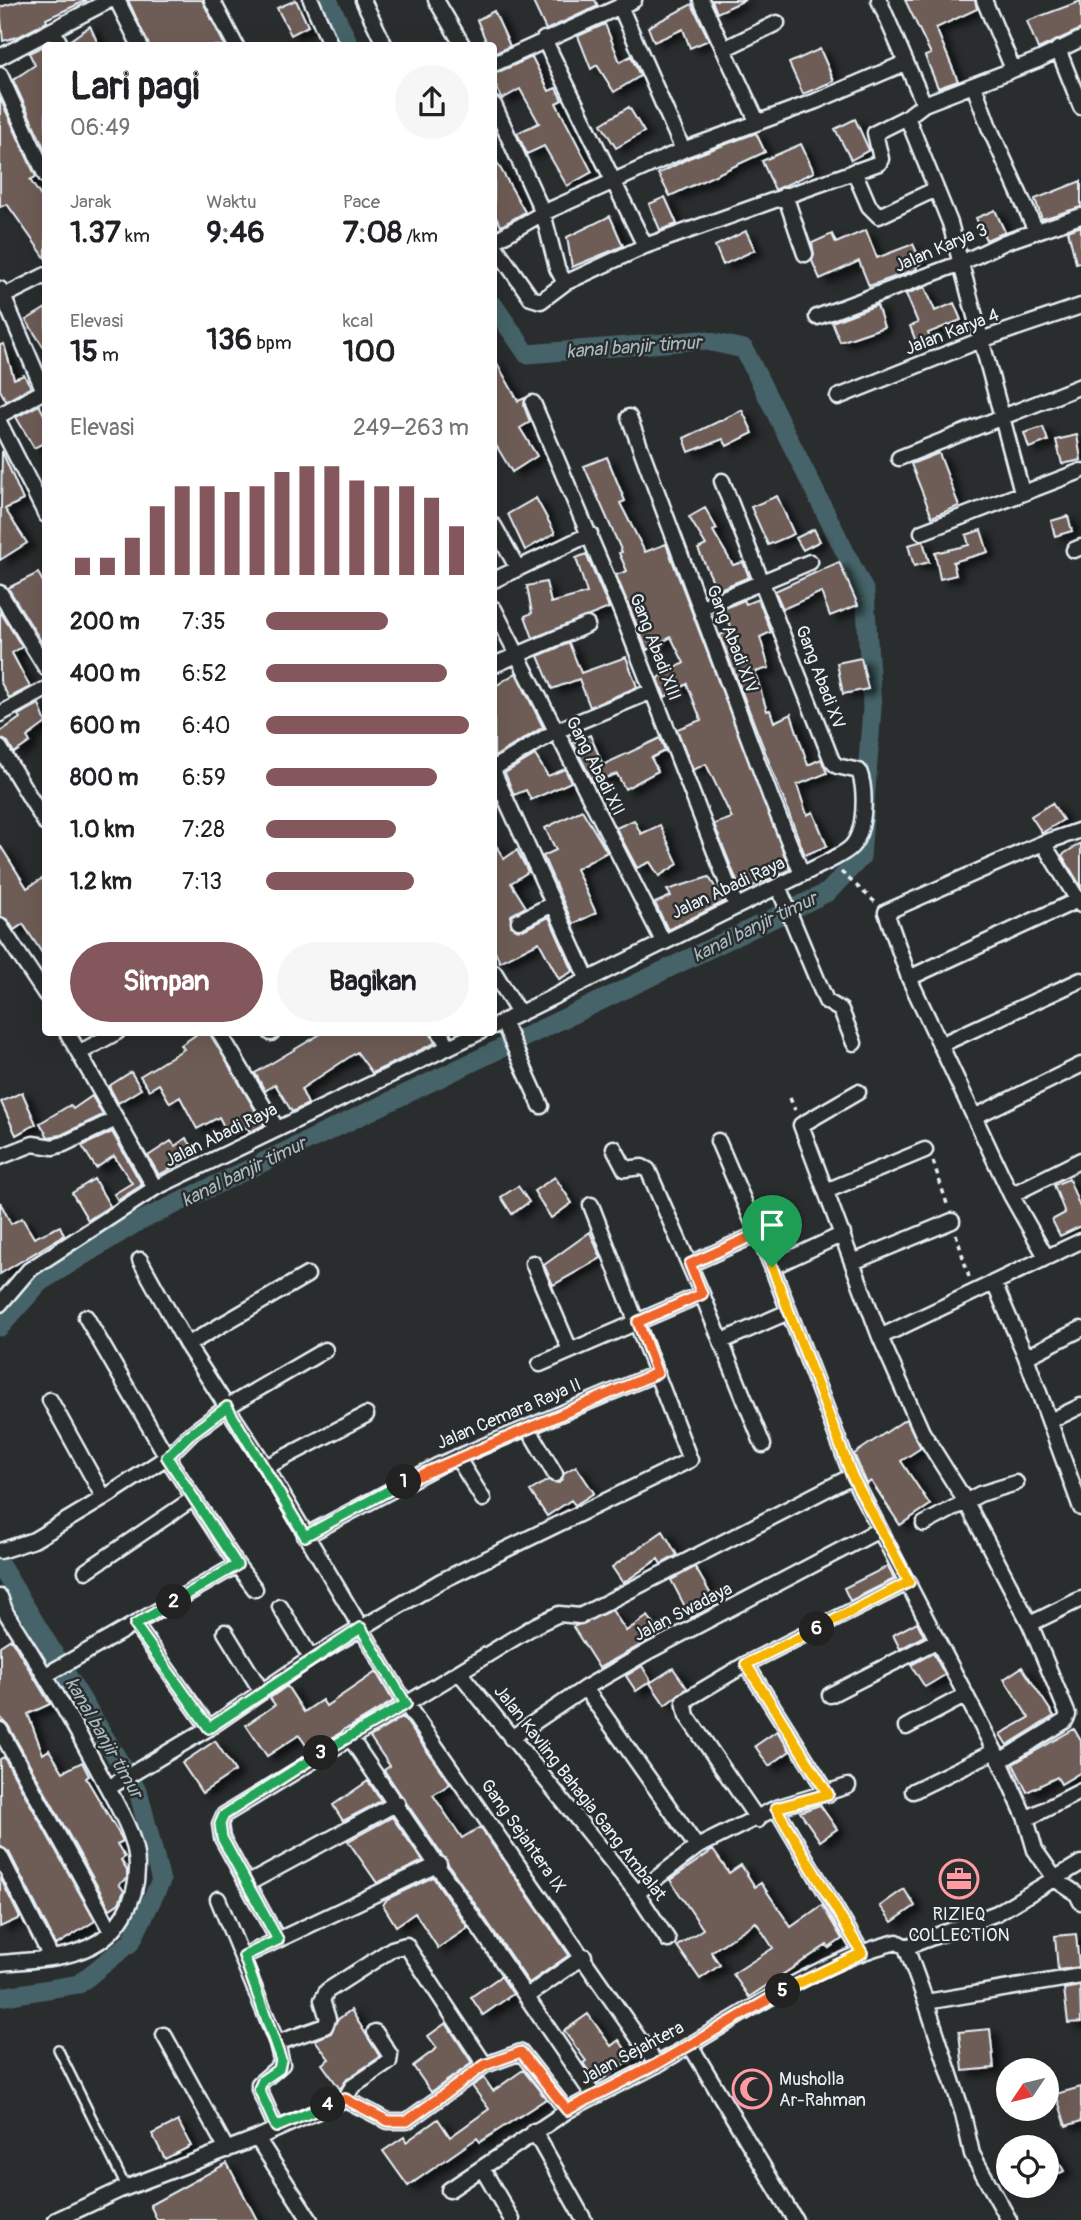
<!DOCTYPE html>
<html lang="id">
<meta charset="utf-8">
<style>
:root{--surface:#fff;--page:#f6f6f6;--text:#202124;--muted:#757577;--accent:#84575d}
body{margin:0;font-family:Pangolin,sans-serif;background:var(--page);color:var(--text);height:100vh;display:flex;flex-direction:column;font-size:26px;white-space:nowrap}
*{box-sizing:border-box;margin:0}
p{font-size:23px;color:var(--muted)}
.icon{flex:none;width:38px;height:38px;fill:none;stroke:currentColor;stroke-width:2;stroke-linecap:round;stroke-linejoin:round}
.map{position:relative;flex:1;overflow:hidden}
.sheet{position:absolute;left:42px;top:42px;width:455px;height:994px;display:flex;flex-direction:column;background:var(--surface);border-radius:7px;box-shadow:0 7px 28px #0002}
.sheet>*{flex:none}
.needle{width:46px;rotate:235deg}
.fabs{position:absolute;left:996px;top:2058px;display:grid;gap:14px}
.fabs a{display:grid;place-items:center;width:63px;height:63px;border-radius:50%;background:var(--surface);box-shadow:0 7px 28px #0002;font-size:35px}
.pin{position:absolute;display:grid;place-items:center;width:60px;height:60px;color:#fff;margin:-72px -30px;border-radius:50% 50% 50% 0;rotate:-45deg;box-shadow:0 0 7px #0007}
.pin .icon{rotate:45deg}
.km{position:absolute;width:35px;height:35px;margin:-18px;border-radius:50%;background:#222;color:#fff;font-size:19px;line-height:35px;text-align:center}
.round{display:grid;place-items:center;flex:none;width:74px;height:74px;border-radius:37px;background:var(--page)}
.headline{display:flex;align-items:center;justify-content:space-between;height:119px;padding:0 28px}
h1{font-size:38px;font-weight:800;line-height:52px}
.stats{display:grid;grid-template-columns:repeat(3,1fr);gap:10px;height:119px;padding:7px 28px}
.stats div{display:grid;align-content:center}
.stats b{font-size:30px;font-weight:800}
.stats small{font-size:19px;font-weight:400}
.stats p{font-size:19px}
.chart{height:196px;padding:14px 28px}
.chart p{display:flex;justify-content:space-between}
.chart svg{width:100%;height:126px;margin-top:7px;stroke:var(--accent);stroke-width:6}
.button{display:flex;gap:14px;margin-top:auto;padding:14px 28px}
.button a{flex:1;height:80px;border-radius:42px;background:var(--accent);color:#fff;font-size:28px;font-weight:800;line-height:80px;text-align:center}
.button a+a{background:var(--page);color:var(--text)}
ul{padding:0 28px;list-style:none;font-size:23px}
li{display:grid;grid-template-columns:112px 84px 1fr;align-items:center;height:52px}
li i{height:18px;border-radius:9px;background:var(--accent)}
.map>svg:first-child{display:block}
</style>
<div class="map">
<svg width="1081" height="2220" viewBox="0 0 1081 2220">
<defs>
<filter id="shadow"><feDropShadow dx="8" dy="4.5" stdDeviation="3.5" flood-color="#0009"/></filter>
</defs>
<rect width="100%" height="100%" fill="#2a2d2e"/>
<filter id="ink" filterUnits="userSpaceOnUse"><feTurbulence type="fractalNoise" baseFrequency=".0143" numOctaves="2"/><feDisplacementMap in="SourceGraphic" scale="14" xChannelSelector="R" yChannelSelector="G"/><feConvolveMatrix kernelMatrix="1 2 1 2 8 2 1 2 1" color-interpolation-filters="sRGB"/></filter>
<g filter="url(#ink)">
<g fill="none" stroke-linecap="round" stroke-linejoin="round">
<path stroke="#456368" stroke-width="19" d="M328,0L350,46
M0,1327L40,1282L136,1223L828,892L861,857L872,708L865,592L744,349L702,340L527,354L494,306
M0,1565L139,1794L161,1881L131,1942L79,1984L0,1997"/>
</g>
<path fill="#6e5d57" stroke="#e8f1f8" stroke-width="2" filter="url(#shadow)" d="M23,0H87L46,19L47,22L20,36L3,41L0,7Z
M128,0H202L225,46H149Z
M296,0L308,26L291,35L277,8Z
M532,0H595L598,6L546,30Z
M712,0H745L717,13Z
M905,0H975L977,9L936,28L958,81L938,88L925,56L931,54Z
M1081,1V29L1038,49L1027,21Z
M692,4L709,40L690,48L683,29L654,42L648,27Z
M494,11L510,46L494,54V46H488L477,20Z
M605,24L620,62L631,56L640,76L614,92L597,65L591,69L578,36Z
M90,26L99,46H70L69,41Z
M49,43L50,46H46V152L13,80L35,65L29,53Z
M820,49L834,81L803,94L789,63Z
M532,57L549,91L556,88L562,100L556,103L592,172L567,186L544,146L527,154L517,133L539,123L520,89L502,99L494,82V74Z
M0,98L36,177L30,180L46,204V259L7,204L0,207Z
M629,107L644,132L616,148L601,124Z
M855,119L869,150L851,160L835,129Z
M756,133L765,152L670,196L658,174L689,158Z
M801,144L814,172L775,190L762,161Z
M494,157L525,212L501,226L494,214Z
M1081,181V207L1042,219L1035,199Z
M665,197L677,224L660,230L649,204Z
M995,210L1005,232L986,240L976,218Z
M610,216L623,246L572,267L567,237Z
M1081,226V262L1076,263L1068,231Z
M866,230L877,258L913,244L922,263L916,266L917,269L869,286L859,261L820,279L812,261L814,255L812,243L832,234L836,243Z
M746,231L755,250L723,265L715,246Z
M925,287L935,311L954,303L961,320L928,333L931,342L918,347L910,326L918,323L906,294Z
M877,305L884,327L840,342L832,322Z
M46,308V351L26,320Z
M4,344L14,379L24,375L31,387L6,401L0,390V345Z
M494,358L518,401L525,398L524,406L530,422L520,428L537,456L512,472L494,442Z
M39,405L46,418V442L34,448L16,417Z
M742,410L753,433L727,446L723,439L689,452L684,438Z
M1043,427L1048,441L1029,448L1024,433Z
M1077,435L1081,460L1062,464L1056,440Z
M2,451L23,500L5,509L27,543L0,560Z
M939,453L959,506L932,517L911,464Z
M607,457L625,501L620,503L645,552L666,544L790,870L741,891L714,824L732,818L706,764L693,770L677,729L701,720L687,684L665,697L658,678L684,663L671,637L647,650L616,575L627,571L619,553L622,552L584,466Z
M777,496L794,534L768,545L751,507Z
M536,498L555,533L525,550L508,514Z
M705,508L717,529L713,531L733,565L743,562L749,577L717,590L698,549L706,545L689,517Z
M1068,516L1072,531L1055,536L1051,521Z
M814,529L820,541L803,550L796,538Z
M981,530L988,552L953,562L956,575L940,579L935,553L969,545L966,535Z
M923,541L929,562L914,566L908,545Z
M586,554L609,608L533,638L525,616L532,613L527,586L546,582L551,603L587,593L576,558Z
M839,562L858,605L830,616L821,592L783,609L775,591Z
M38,573L46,587V649L8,588Z
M758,599L771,632L760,637L769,668L755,672L767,711L770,710L774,722L791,714L808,765L821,759L827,773L797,785L807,815L813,812L827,846L805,855L720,635L732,630L723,609L744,600L746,604Z
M0,611L22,647L12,653L30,687L9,698L0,681Z
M569,643L581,673L626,657L637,687L590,707L579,679L552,689L538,656Z
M861,658L868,689L843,694L837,663Z
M516,673L543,727L494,757V687Z
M39,704L46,723L27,737L30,742L14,753L8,742L0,738V732L20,718L18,715Z
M590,735L603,765L660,738L665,751L651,758L658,771L625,789L617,774L593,782L573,743Z
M535,755L548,776L565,769L571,782L531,800L526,790L514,795L505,773Z
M1052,803L1063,820L1042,833L1031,816Z
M582,810L607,852L576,869L596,913L573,924L543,856L556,850L545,828Z
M634,820L641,834L660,825L678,864L659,876L650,862L637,868L616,828Z
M494,842L504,859L517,850L528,872L511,883L526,907L511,915V926L523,930L549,917L573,971L559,979L539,942L500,962L494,949Z
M1081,843V887L1062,855Z
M0,845L27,888L46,876V959L23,924L14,930L8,920L0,916Z
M709,877L724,902L668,930L655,903L671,896L667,890Z
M200,1032H209L264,1125L250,1132L247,1127L229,1136L219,1117L197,1129L180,1097L170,1103L159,1084L149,1090L140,1076L184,1049L181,1045Z
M324,1032H430L435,1043L372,1073L357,1052L301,1089L308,1104L292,1112L275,1084L265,1091L255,1073Z
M131,1072L141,1089L118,1103L109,1086Z
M22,1092L36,1124L16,1135L1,1102Z
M92,1096L103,1115L61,1135L48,1137L40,1123L70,1105L73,1109Z
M112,1132L142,1185L118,1200L114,1194L132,1183L114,1156L96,1168L82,1146Z
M186,1138L198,1154L159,1175L148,1156L171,1141L175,1146Z
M555,1177L572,1203L551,1218L534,1191Z
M94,1179L110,1206L88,1220L72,1193Z
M1069,1179L1081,1210V1226L1060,1236L1052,1220L1065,1213L1054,1185Z
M518,1186L529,1202L512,1214L501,1197Z
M0,1202L11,1224L22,1218L34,1238L60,1226L64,1235L0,1274Z
M590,1232L601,1258L553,1285L544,1265Z
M906,1419L921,1448L901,1461L930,1505L900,1525L871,1481L867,1484L854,1454Z
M576,1466L594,1493L575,1505L571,1500L547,1516L530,1491L548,1480L559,1483L564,1473Z
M663,1531L677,1555L661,1564L658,1559L623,1583L612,1567Z
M888,1566L894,1579L850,1601L844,1588Z
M695,1567L717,1605L691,1618L671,1580Z
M612,1610L626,1631L648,1616L661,1634L599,1668L573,1627Z
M917,1622L924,1636L900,1649L893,1635Z
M11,1639L50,1704L28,1714L43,1754L49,1750L63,1772L82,1762L89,1776L86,1778L121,1837L123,1841L117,1844L125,1857L121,1860L127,1870V1879L119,1884L124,1891L119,1903L110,1909L8,1725L0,1717V1646Z
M933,1653L945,1675L925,1687L911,1665Z
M642,1666L651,1681L636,1691L626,1676Z
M1022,1667L1054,1716L1007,1745L1000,1734L1029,1718L1004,1679Z
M673,1668L687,1688L665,1705L650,1683Z
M376,1672L393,1701L310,1751L299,1735L267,1756L246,1725L275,1705L270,1698L287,1686L304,1712L322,1700L326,1706Z
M403,1717L450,1784L433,1795L462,1838L480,1827L569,1955L529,1983L384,1770L390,1766L370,1737Z
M1074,1729L1081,1741V1772L1061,1784L1057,1777L1027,1792L1013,1764Z
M777,1731L790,1751L769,1766L755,1746Z
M215,1741L235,1771L202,1793L182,1763Z
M4,1757L95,1921L56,1945L9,1852L0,1846V1759Z
M368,1781L381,1801L343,1821L333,1805Z
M820,1805L837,1829L820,1841L800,1812Z
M392,1817L423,1861L377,1883L348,1841Z
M713,1850L729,1873L741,1865L755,1887L761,1883L791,1927L822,1905L842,1939L829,1948L827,1945L749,1997L733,1974L773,1948L756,1922L711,1952L720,1965L700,1979L677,1946L703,1929L670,1880Z
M0,1877L20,1918L0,1927Z
M433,1877L468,1928L438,1948L415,1913L396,1926L383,1905L387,1899Z
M904,1889L915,1906L892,1922L880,1906Z
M1076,1934L1079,1967L1058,1970L1055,1936Z
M501,1976L513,1994L483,2015L471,1997Z
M1080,1986L1081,2022L1068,2023L1064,1989Z
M351,2010L380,2057L347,2079L340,2089L322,2064L329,2059L315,2040L331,2033L337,2020Z
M588,2014L611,2046L619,2040L632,2059L597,2083L583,2063L586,2061L564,2031Z
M446,2023L472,2063L431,2092L413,2066L437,2048L428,2036Z
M990,2029L994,2068L963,2071L959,2032Z
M523,2070L546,2099L480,2142L477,2138L408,2186L383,2151L404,2137L406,2142L438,2119L450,2137L489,2109L472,2086L484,2078L493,2091Z
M1081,2087V2121L1066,2126L1056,2094Z
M178,2121L191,2146L165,2159L152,2134Z
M1046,2138L1064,2171L1046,2180Z
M227,2163L257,2220H157L150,2205Z"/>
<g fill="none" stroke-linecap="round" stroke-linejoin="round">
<defs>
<path id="lane" d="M58,2049L126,2187"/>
<path id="street" d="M117,0L140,46
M212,0L236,46
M311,0L331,46
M363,0L385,46
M436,0L463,46
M701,0L757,121
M879,0L924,104L1038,60L1081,39
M984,0L1013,69
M620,6L683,150
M53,30L61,46
M544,39L645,246
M724,49L777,23
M1058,49L1081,107
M0,57L110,0
M494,64L634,0
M0,75L46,176
M974,86L989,127L1036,231
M924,104L907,117L950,223L1022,492
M494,105L543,213L557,268L565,283
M854,171L869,206L879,216L936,189
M785,195L805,254
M494,241L543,213L683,150L816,101L905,63
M494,245L531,298L541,301L565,283L645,246L879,163L881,159L875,133L907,117
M0,289L44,391
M4,296L46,275
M817,317L961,263L1005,242L1081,216
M838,397L981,340L1081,306
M533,403L621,611L736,906
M0,415L46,390
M629,417L771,798L802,874
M0,424L46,515
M899,458L1081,386
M494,526L517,567
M922,532L1081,471
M1074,550L1081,547
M494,580L590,534
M0,593L46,668
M700,608L810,562
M494,609L663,941
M494,665L587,625
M0,714L46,689
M0,748L46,824
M494,768L556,731L650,692
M494,773L587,978
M1043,843L1081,905
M778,886L826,1001L841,1010L854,1043
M519,921L553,904
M0,926L46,995
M494,972L518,1012
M909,978L1078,900
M503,1022L541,1106
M494,1026L829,861C836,857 847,852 852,846C866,830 866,789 859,771L837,766L832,761L722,481
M67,1032L155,1188
M219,1032L277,1129
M440,1032L449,1047
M271,1033L272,1032
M940,1045L1081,980
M79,1053L117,1032
M858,1092L801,1125L880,1337L922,1432L966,1502L1030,1624L1068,1715L1065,1721L1000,1761
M976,1116L1081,1065
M718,1141L772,1267L852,1476L1000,1761L1026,1819L1035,1850L1056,1880L1077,1894L1081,1902
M0,1157L33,1144L53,1147L64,1144L116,1119
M826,1191L925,1150
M1011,1195L1081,1160
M1045,1255L1011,1195L909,978L886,912L1043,843L1081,830
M140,1260L187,1345L227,1407L325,1350
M853,1262L952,1221
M533,1263L570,1350
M690,1264L757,1234
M772,1267L843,1234
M994,1283L1026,1357L1081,1508
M702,1294L763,1445
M0,1304L29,1270L155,1188L480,1032
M880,1337L1081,1241
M722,1341L788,1312
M187,1345L307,1275
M1026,1357L1081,1329
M540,1364L702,1294L648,1170L642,1167L625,1169L614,1148
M50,1400L104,1498
M1050,1421L1081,1406
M528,1428L555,1474
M457,1457L483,1499
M266,1467L366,1415
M924,1524L980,1494L1016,1483
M305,1536L439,1465L657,1373
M0,1551L34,1540L104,1498L167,1457L188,1436L227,1407L266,1467L406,1704L657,2065
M237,1565L255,1589
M86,1571L194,1498
M0,1597L6,1613C41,1667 73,1722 103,1779C117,1806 138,1837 137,1869C137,1900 118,1934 89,1947C63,1960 29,1960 0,1963
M280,1607L311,1658
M135,1624L209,1728
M1030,1624L1081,1599
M225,1632L262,1692
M746,1664L828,1794
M459,1672L637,1893L668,1940
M46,1675L237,1565L167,1457L86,1317
M585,1688L697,1847
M830,1695L938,1640
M906,1727L966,1695
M0,1730L111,1931
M349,1736L594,2096
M511,1738L585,1688L649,1651L879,1530
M108,1788L209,1728L311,1658L441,1581L690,1460L591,1205
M913,1791L995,1751
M776,1808L862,1953
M1026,1819L1081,1791
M758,1820L687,1716L684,1701L746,1664L909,1582
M0,1856L51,1957
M247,1884L397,1803
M637,1893L697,1847L776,1808L848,1786
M218,1899L277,2043L282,2064L259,2084V2089L276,2127
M278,1940L222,1838L220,1824L224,1815L536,1625L559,1614L580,1616L852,1476
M906,1947L997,1913L1081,1863
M244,1956L439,1864
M527,1996L584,1956
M926,2002L1081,1976
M164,2035L227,2150
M277,2043L325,2026L328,2019L322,2000L327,1991L392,1949L406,1945L485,2065
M690,2045L795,2220
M345,2099L352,2087L389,2062L390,2055L375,2032
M534,2131L584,2220
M257,2138L310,2220
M482,2168L512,2220
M449,2190L567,2111
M56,2220L120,2190L257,2138L345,2099L388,2121H407L485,2065L521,2052L567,2111C597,2094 628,2080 658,2064C732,2022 814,1962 897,1942L906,1947L926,2002L963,2114L972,2154L1009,2220"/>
</defs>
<use href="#lane" stroke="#e8f1f8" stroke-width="12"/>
<use href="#street" stroke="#e8f1f8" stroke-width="19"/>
<path stroke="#e8f1f8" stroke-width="3.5" stroke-dasharray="5 5" stroke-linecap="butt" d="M841,872L875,902
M790,1098L795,1110
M933,1161L948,1207
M956,1234L969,1277"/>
<use href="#lane" stroke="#2a2d2e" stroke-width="7"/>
<use href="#street" stroke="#2a2d2e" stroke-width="14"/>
</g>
</g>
<g fill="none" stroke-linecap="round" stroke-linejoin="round" filter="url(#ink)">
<defs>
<path id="split-1" d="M404,1482L657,1373L638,1322L702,1294L690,1264L757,1234L772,1267"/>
<path id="split-2" d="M174,1602L237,1565L167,1457L188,1436L227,1407L305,1536L404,1482"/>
<path id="split-3" d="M174,1602L135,1625L209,1728L361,1628L406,1704L321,1753"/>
<path id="split-4" d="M321,1753L224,1815L220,1824L222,1838L278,1940L244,1956L281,2060L279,2069L263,2080L259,2089L276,2127L328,2105"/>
<path id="split-5" d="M328,2105L345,2099L388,2121H407L485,2065L521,2052L567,2110L657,2064L783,1991"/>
<path id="split-6" d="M783,1991L862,1953L776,1808L828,1794L746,1664L817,1629"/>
<path id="split-7" d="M772,1267L852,1476L909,1582L817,1629"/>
</defs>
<use href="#split-1" stroke="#fff" stroke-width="14"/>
<use href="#split-2" stroke="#fff" stroke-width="14"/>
<use href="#split-3" stroke="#fff" stroke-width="14"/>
<use href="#split-4" stroke="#fff" stroke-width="14"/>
<use href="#split-5" stroke="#fff" stroke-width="14"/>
<use href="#split-6" stroke="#fff" stroke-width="14"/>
<use href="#split-7" stroke="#fff" stroke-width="14"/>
<use href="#split-1" stroke="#f0652b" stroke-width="9"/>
<use href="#split-2" stroke="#22a559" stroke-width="9"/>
<use href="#split-3" stroke="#22a559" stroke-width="9"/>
<use href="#split-4" stroke="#22a559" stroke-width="9"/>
<use href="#split-5" stroke="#f0652b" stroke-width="9"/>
<use href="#split-6" stroke="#f5b400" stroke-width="9"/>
<use href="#split-7" stroke="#f5b400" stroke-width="9"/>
</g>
<defs>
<symbol id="office-ring" viewBox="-11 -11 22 22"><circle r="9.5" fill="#2a2d2e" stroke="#ff9aa2" stroke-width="1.5"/><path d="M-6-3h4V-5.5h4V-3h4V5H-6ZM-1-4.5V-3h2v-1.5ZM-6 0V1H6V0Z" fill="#ff9aa2"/></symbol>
<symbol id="mosque-ring" viewBox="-11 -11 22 22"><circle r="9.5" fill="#2a2d2e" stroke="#ff9aa2" stroke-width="1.5"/><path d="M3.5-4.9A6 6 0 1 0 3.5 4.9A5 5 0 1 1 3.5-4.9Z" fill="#ff9aa2"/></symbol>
</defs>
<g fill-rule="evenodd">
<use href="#office-ring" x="937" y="1857" width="44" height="44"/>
<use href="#mosque-ring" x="730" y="2067" width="44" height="44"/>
</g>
<g text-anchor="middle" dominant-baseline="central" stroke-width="5" stroke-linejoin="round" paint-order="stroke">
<g font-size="18" fill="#e8f1f8" stroke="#2a2d2e">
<text transform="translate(941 248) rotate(-23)">Jalan Karya 3</text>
<text transform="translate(952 332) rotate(-21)">Jalan Karya 4</text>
<text transform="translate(732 639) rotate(69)">Gang Abadi XIV</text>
<text transform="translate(655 647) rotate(69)">Gang Abadi XIII</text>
<text transform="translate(820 677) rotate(69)">Gang Abadi XV</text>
<text transform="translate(595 766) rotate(63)">Gang Abadi XII</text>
<text transform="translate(728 888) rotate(-25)">Jalan Abadi Raya</text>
<text transform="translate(221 1135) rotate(-26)">Jalan Abadi Raya</text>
<text transform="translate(509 1414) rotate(-23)">Jalan Cemara Raya II</text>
<text transform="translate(683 1612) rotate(-27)">Jalan Swadaya</text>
<text transform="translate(580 1793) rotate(52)">Jalan Kavling Bahagia Gang Ambalat</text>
<text transform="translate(523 1836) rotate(55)">Gang Sejahtera IX</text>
<text transform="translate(632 2053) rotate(-28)">Jalan Sejahtera</text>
</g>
<g font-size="18" fill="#e8f1f8" stroke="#2a2d2e">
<text x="959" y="1914">RIZIEQ<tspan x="959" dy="21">COLLECTION</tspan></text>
<text x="779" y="2079" text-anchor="start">Musholla<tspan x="779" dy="21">Ar-Rahman</tspan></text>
</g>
<g font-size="19" font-style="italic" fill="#a7b8be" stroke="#2a2d2e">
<text transform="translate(634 347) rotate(-4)">kanal banjir timur</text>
<text transform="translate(755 927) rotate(-26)">kanal banjir timur</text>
<text transform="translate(244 1172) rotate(-26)">kanal banjir timur</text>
<text transform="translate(104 1738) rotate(60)">kanal banjir timur</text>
</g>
</g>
</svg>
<div class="fabs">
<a><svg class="needle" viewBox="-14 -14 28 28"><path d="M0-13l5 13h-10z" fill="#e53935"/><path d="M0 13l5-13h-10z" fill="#757577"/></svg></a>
<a><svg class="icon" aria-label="locate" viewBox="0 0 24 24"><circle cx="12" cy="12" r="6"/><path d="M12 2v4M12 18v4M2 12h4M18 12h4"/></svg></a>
</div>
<div class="pin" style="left:772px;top:1267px;background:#1e9e55"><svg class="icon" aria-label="arrive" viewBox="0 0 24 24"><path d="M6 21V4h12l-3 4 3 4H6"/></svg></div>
<b class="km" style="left:404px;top:1482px">1</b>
<b class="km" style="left:174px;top:1602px">2</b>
<b class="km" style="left:321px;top:1753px">3</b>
<b class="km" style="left:328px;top:2105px">4</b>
<b class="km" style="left:783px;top:1991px">5</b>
<b class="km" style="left:817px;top:1629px">6</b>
<section class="sheet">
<div class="headline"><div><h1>Lari pagi</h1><p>06:49</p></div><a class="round"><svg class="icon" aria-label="share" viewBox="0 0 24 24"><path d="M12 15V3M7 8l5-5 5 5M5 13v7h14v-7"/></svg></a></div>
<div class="stats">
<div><p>Jarak</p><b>1.37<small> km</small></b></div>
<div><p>Waktu</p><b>9:46</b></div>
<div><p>Pace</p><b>7:08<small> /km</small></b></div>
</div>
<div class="stats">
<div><p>Elevasi</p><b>15<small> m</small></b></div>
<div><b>136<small> bpm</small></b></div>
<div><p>kcal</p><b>100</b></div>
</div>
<div class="chart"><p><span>Elevasi</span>249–263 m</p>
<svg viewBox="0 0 160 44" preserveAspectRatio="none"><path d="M5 44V38M15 44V38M25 44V31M35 44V20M45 44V13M55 44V13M65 44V15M75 44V13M85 44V8M95 44V6M105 44V6M115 44V11M125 44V13M135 44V13M145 44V17M155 44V27"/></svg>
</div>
<ul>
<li><b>200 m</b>7:35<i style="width:60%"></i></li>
<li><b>400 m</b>6:52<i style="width:89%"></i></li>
<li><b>600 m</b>6:40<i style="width:100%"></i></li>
<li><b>800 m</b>6:59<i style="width:84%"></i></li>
<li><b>1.0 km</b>7:28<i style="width:64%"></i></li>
<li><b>1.2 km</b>7:13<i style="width:73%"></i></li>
</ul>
<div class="button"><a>Simpan</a><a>Bagikan</a></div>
</section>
</div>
